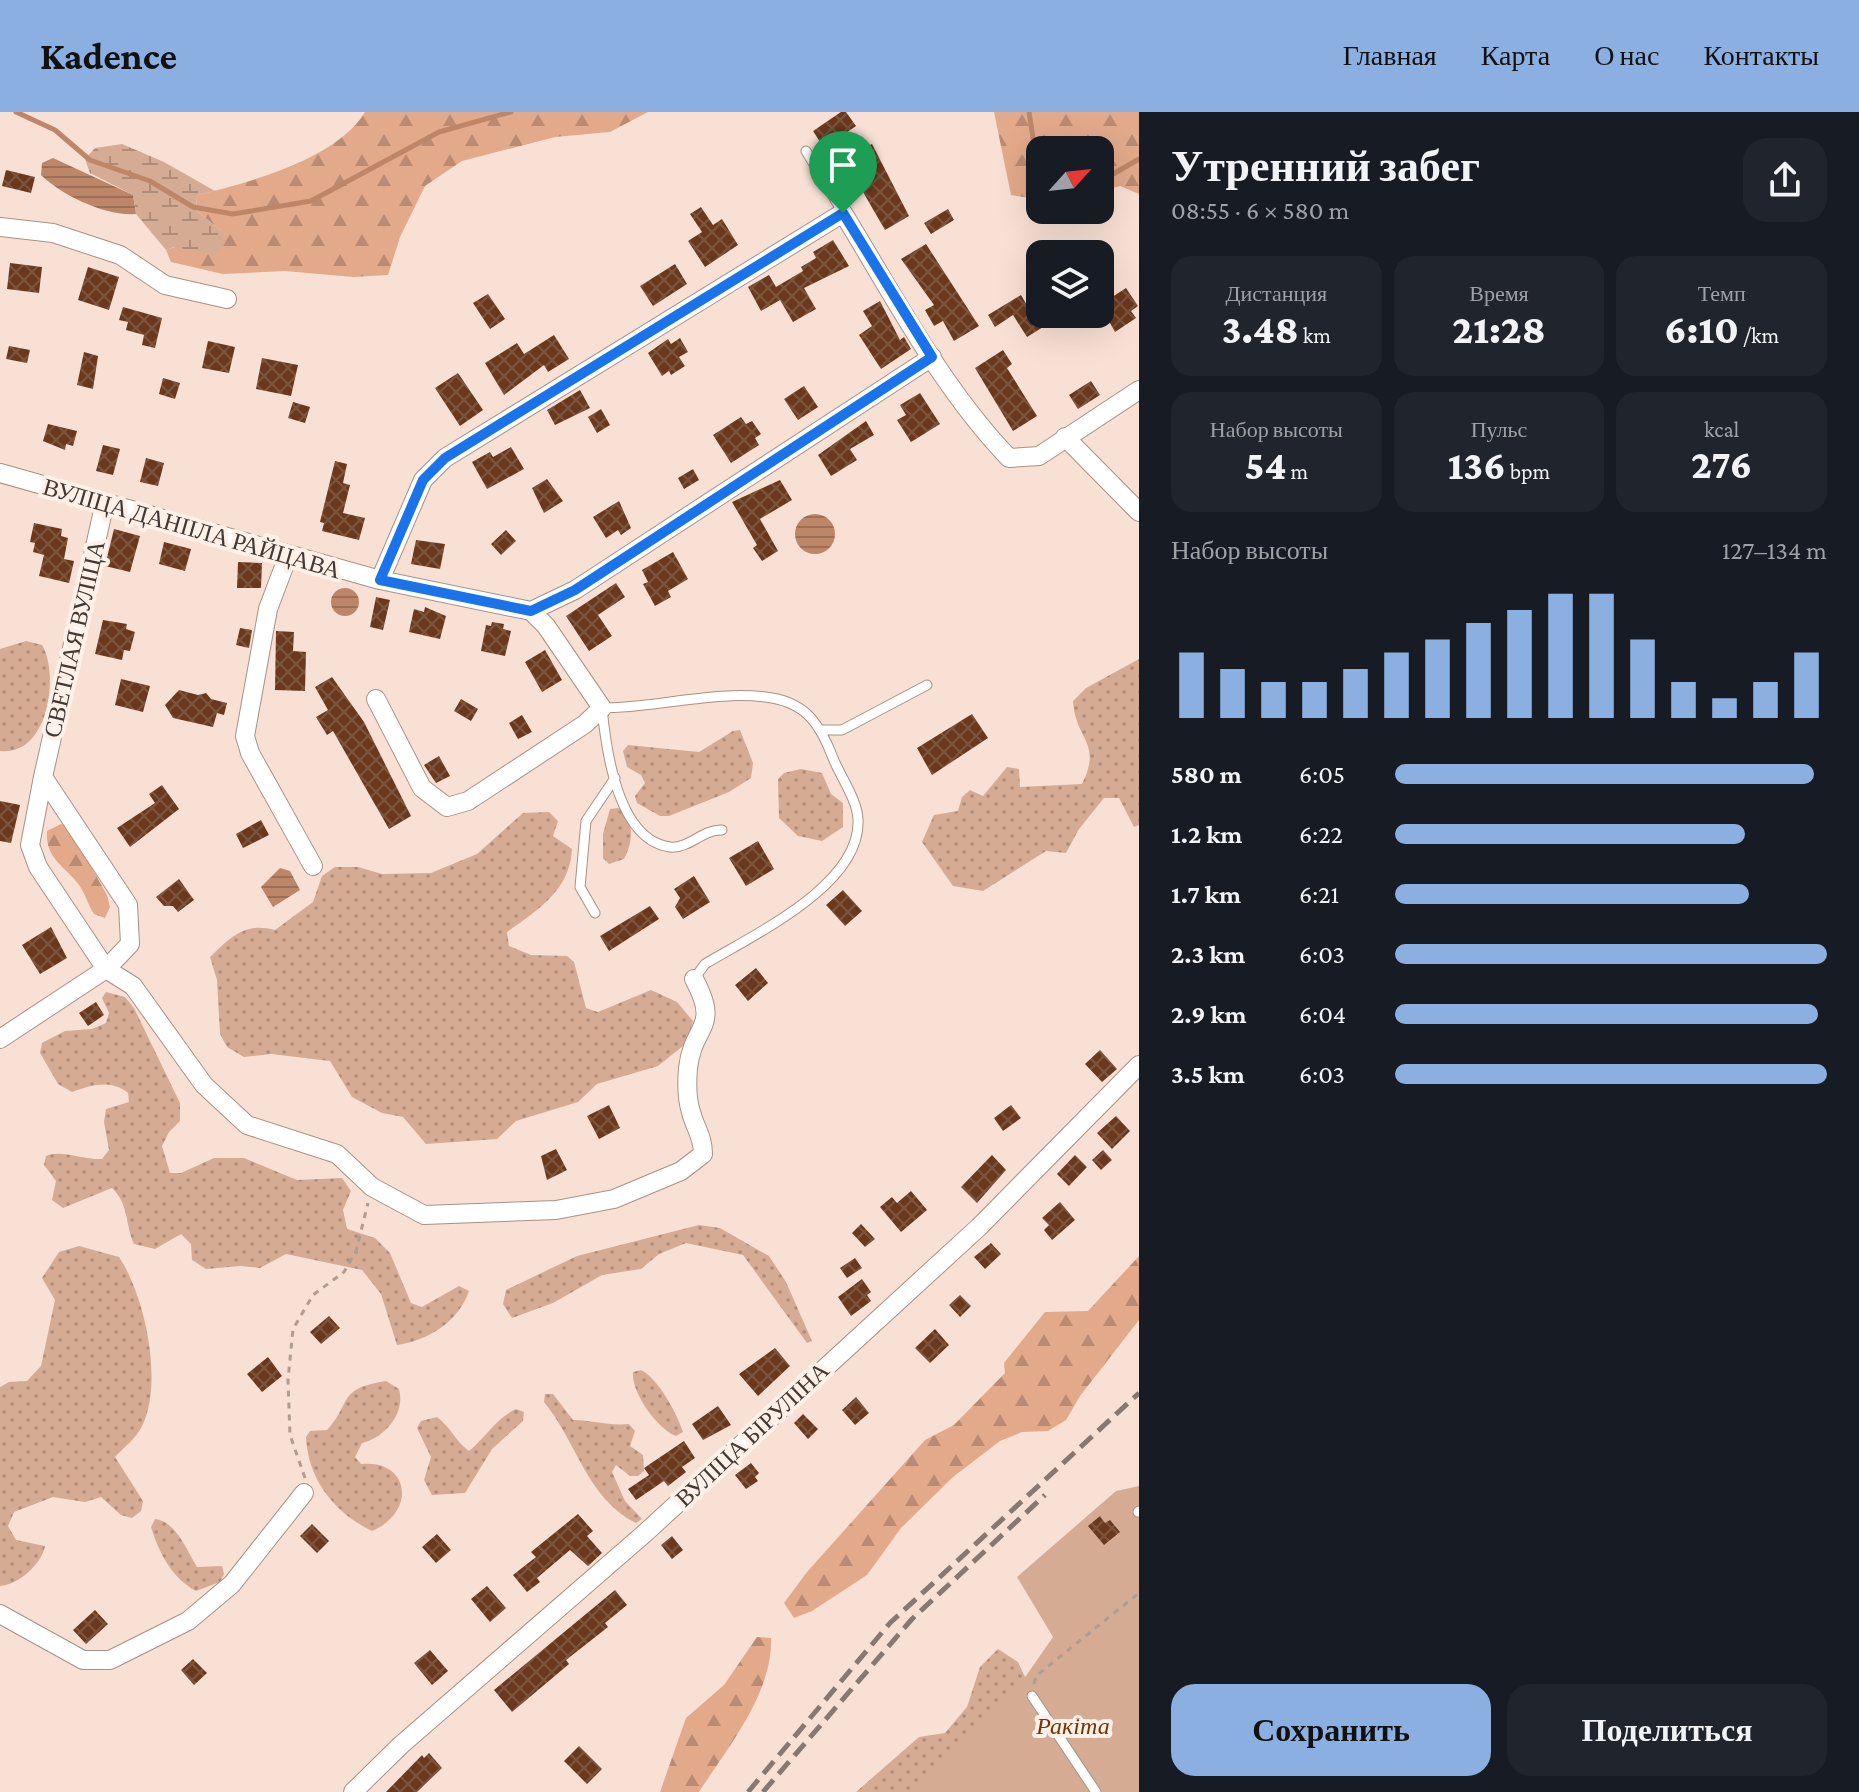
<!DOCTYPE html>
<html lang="ru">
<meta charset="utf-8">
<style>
:root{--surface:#171b24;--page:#20242c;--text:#f1f3f6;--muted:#9ea1a6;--accent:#8aafe0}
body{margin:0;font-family:"Crimson Pro",serif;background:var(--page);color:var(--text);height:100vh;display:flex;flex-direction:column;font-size:30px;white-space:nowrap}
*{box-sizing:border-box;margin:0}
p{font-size:26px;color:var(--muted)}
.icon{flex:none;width:44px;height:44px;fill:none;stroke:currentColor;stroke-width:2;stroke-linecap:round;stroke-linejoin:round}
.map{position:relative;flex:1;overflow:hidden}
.side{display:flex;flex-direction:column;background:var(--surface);width:720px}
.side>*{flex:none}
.needle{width:52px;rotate:63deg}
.buttons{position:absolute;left:1026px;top:24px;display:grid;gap:16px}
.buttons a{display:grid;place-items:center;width:88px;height:88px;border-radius:16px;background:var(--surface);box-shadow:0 8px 32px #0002;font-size:40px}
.pin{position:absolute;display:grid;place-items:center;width:68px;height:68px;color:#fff;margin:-82px -34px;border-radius:50% 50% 50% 0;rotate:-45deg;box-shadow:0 0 8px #0007}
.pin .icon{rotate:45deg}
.round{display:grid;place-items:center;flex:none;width:84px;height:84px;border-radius:24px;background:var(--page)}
.headline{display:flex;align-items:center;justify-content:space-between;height:136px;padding:0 32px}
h1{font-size:44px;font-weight:800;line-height:60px}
.metrics{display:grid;grid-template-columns:repeat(3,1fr);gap:12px;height:136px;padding:8px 32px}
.metrics div{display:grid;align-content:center;border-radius:20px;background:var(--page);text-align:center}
.metrics b{font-size:40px;font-weight:800}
.metrics small{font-size:22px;font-weight:400}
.metrics p{font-size:22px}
.chart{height:224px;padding:16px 32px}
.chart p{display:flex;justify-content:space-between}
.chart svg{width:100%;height:144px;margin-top:8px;stroke:var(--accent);stroke-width:6}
.button{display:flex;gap:16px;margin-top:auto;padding:16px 32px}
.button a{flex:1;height:92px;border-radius:24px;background:var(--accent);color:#111;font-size:32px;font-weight:800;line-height:92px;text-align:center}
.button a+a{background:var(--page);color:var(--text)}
ul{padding:0 32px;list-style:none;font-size:26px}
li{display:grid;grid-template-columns:128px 96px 1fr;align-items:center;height:60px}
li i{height:20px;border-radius:10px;background:var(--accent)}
header{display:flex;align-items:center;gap:48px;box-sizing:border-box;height:112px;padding:0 40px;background:var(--accent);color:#111}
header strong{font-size:38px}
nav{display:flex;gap:44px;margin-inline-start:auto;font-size:28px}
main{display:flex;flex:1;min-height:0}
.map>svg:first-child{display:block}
</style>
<header>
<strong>Kadence</strong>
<nav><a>Главная</a><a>Карта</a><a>О нас</a><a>Контакты</a></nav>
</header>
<main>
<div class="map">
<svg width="1139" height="1680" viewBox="0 0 1139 1680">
<defs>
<pattern id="grass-dots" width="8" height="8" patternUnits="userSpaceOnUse" patternTransform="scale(2)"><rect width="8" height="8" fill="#d6ab94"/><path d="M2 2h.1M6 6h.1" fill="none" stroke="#af8c7a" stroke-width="1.8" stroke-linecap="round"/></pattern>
<pattern id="forest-firs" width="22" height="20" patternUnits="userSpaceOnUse" patternTransform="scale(2)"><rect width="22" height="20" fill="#e3a98b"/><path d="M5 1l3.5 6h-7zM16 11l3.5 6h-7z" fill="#ba8b72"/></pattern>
<pattern id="wetland-marsh" width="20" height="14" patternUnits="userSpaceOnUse" patternTransform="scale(2)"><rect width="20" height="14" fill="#d6ab94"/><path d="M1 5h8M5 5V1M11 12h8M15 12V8" fill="none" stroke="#af8c7a"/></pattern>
<pattern id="water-rules" width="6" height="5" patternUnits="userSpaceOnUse" patternTransform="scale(2)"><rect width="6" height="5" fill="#be8669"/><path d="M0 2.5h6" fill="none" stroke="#9c6f57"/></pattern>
<pattern id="building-cross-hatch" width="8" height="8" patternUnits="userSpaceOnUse" patternTransform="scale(2)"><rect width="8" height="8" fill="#6a391d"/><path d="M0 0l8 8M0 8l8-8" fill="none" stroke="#7d553e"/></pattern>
</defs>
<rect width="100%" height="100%" fill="#f9e0d4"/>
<path fill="url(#grass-dots)" d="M26,529L42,533C60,563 48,645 0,639V537Z
M1139,547V713L1134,715L1119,686H1104L1079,717L1066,741L1046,739L983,779L953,774L922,730L934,703L958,699L962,685L970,678L983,684L1007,655L1019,657L1020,675L1082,672C1103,630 1075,628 1073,589L1086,576Z
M740,618L753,651L751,666L729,680L669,704H660L637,691L635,684L645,671L641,663L627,655L623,639L628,633L699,640L733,619Z
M801,657L822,661L831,682L843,691V715L822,729L798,724L779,706L778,667L784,661Z
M619,696C635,709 633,730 624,747L609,752L603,746V722L610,697Z
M549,700L558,709L553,724L572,737C570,778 538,798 507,820L509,834L531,843L567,844L574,850L586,896L598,900L651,878L677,890L693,909L688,930L658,954L597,972L578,990L516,1009L497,1027L426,1032L403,1005L382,1001L352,985L330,949L271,942L244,945L227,935L220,922L217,868L210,845C231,825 244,810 275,818L313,790L322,764L335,755H358L382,762L431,761L477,742L523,701Z
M106,880L125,885L134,896L180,991V1009L169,1020L162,1034L170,1061H181L214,1046H244L297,1068L342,1066L351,1079L343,1098L347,1117L375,1126L390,1141L411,1191L422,1195L459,1174L469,1179C459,1209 428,1229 397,1233L381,1182L362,1158L286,1142L260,1156L241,1154L206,1157L192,1148L191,1132L181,1122L155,1137L134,1132C125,1112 129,1092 112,1076L63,1096L52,1088L56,1069L44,1053L46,1044C61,1037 83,1048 102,1047L109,1038L104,1010L106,997L129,990L128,981C111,967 91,973 72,980L58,972L40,941L42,931L65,919L92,917L106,911L109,901L102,886Z
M699,1113L720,1116L769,1144L786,1170L812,1229L807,1231L743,1143L686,1131L659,1142L641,1157L602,1163L553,1191L512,1206L503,1192L506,1178L577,1144Z
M79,1134L119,1145C145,1184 163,1268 143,1312C138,1325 124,1335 115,1345L143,1389L141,1399L132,1406L121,1403L101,1385L85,1390L53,1385L14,1400L8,1414L16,1428L45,1434C42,1452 18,1473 0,1474V1275L9,1270L27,1269L41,1254L55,1188L42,1166L59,1140Z
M641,1258C659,1267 677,1302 683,1320L676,1324C657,1317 631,1280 633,1260Z
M386,1269L399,1277C406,1302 384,1326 362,1331L355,1345L361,1352C410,1347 417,1400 372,1419C335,1401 308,1368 306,1325L310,1319L327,1318C353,1290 336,1277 386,1269Z
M545,1282H553L573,1308C593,1308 608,1314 629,1312L635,1319L630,1334L643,1343L644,1359L638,1364H630L616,1353L612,1360L625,1389L642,1407L636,1411C587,1387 577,1330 544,1290Z
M516,1297L524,1300L523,1309L492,1337L465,1381L432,1383L424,1368L431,1345L417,1316L421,1309L437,1305C451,1315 455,1329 469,1339C486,1325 496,1306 516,1297Z
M155,1407C176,1409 187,1439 197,1455L222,1454L224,1462L220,1470L196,1479C172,1466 159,1441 151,1415Z
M998,1537L1018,1550L1026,1567L1016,1598L928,1680H856L919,1625L945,1621L967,1595L980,1555Z"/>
<path fill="url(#forest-firs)" d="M365,0H648L610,20L555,25L462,49L425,74L400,125L388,163L353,165L285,159L223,162L171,150L166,138L221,119L196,98L197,83C248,71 337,47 365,0Z
M994,0H1139V82L1120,74L1100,80V38H1040V88L1011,83Z
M61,712L69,716L107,783L110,795L105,806L94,802C88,793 85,781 79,773C65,754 45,747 47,719Z
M1139,1144V1208L1080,1284L1066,1308L1048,1319L1022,1320L1000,1329L953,1365L901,1416L867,1463L812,1499L794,1506L784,1491L807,1460L925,1328L954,1313L1005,1261L1004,1251L1045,1200L1088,1199Z
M757,1525L771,1526C773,1581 728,1635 699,1680H660L686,1606L724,1573Z"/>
<path fill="url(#wetland-marsh)" d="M122,32L164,50L215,79L197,83L196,98L221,119L225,131L216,143L174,135L166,138L136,102L133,83L90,61L85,47L95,36Z"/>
<path fill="#d6ab94" d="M1139,1374V1680H911L1012,1584L1053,1525L1017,1465L1116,1379Z"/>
<path fill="url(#water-rules)" d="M53,46L133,83L136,102C107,105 61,83 41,63L42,51Z
M795 422a20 20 0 1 1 40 0a20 20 0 1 1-40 0Z
M331 490a14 14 0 1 1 28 0a14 14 0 1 1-28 0Z
M280,756L290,759L300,778L273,795L261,775Z"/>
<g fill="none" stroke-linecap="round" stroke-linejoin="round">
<path stroke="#be8669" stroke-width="5" d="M16,0L55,18L90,48L150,69L193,95L233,102L311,89L439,20L511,0
M1029,0L1040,70
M1100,65H1108L1139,47"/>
</g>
<path fill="url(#building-cross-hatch)" d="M841,0H846L856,14L824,36L813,19Z
M872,32L909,104L885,118L863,80L859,83L845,58L860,50L855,41Z
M6,58L35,65L31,81L2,74Z
M701,95L713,113L722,107L738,133L705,155L688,129L702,120L690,102Z
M948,97L954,108L931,122L924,111Z
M833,128L849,154L804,176L816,197L793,210L780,188L761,199L748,175L769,163L776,175L803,159L801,155L816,146L813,140Z
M926,132L979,214L954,229L943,209L934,214L925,198L934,193L901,147Z
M10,151L42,155L39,181L7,177Z
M675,152L687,172L653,194L640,174Z
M88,155L119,165L109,198L78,188Z
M1126,176L1138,194L1131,199L1136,206L1115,220L1100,193Z
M488,182L505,207L490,217L473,191Z
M1021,183L1031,200L1040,194V202H1064L1027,225L1013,203L995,215L988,203Z
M880,189L900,228L904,225L911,237L881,257L859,223L872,214L863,199Z
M123,195L162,206L155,236L142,233L144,223L126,218L128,210L119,208Z
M554,223L569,247L548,260L544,253L504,283L485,251L517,231L524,242Z
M680,226L688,240L679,245L685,254L671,263L669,259L662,264L648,241L668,227L671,232Z
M208,229L235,235L229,261L202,256Z
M9,234L30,238L27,251L6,247Z
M1003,238L1012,252L1007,256L1037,304L1013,319L975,256Z
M84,240L98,244L93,277L77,273Z
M262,246L298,253L291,284L256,277Z
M458,261L483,298L460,314L435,276Z
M163,266L180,271L175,287L159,282Z
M1091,269L1100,283L1078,297L1069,283Z
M804,274L818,295L798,308L784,287Z
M580,278L590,296L555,313L547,298Z
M920,281L940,312L911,330L897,308L906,303L900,293Z
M293,290L310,295L305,311L288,306Z
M601,297L610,313L597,321L588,305Z
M741,305L746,312L752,309L761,322L755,326L759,333L731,351L713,323Z
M866,309L874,323L850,337L857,348L831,364L818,343Z
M48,312L77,319L73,334L66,332L65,338L43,329Z
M103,333L120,337L113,363L96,359Z
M511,335L524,357L487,377L472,350L490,340L493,345Z
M146,346L164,351L158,374L140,370Z
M335,349L347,352L343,371L350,373L343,401L365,406L359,428L322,419L324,411L320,410Z
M693,357L699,368L684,377L678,366Z
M547,367L563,389L544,401L532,376Z
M780,368L792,388L760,407L778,439L762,449L753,436L757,433L732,390Z
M619,389L631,416L621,423L618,418L606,426L593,405Z
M34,411L62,417L61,424L68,426L64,447L74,449L69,471L39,464L44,443L33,440L35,431L30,430Z
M114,417L140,424L130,460L105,454Z
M506,418L516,429L501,443L491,432Z
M416,428L445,432L440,457L411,452Z
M164,430L191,437L185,459L159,452Z
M673,440L688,467L668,479L671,485L655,494L643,472L648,470L642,458Z
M238,450L262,451L261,476H237Z
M616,471L625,485L598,503L612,524L589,539L566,504Z
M376,485L390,488L383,518L370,515Z
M425,495L446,504L440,527L409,520L414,497L424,500Z
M103,508L127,512L126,517L135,520L130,539L124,538L122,548L95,542Z
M492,510L504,512L503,517L511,519L505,544L481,539L486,513L491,514Z
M240,516L252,518L249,536L236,533Z
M276,519L294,520L293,539L306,540L305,579L275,578Z
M545,538L562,568L542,580L525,550Z
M332,565L364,610L411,704L389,717L333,619L327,623L316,605L328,598L315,575Z
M121,567L150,574L143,600L115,593Z
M179,578L198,583L206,581L211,587L227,591L224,603L217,601L213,615L173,606L165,593Z
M461,587L478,597L471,609L454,599Z
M972,602L988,626L932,663L917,636Z
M522,603L532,620L518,627L509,611Z
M439,644L450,664L436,671L424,653Z
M162,673L179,697L130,735L117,716L155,691L149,682Z
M0,689L20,693L11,731L0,729Z
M261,708L269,723L243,736L236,722Z
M758,729L774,757L746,774L729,746Z
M694,764L710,790L683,807L675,795L680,786L674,777Z
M179,767L194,788L178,800L173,794H164L156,785Z
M843,778L862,799L845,814L826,793Z
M650,794L659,807L609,839L600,824Z
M51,815L67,846L40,862L22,833Z
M756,856L768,871L748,889L735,873Z
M96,890L104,903L88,914L79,901Z
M1100,938L1117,957L1102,970L1085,952Z
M609,993L620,1016L599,1027L587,1004Z
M1011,993L1021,1006L1003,1019L994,1006Z
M1116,1004L1130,1019L1112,1037L1097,1021Z
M556,1037L567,1058L547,1068L541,1044Z
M1103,1038L1112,1048L1101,1058L1092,1048Z
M992,1043L1006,1058L977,1091L961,1075Z
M1075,1043L1087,1055L1069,1074L1057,1062Z
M911,1079L927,1098L901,1120L880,1095L892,1085L897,1091Z
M1060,1090L1075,1108L1052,1128L1044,1118L1049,1113L1042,1106Z
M861,1112L875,1127L865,1135L852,1121Z
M991,1131L1001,1142L985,1157L974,1145Z
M855,1146L862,1156L847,1166L840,1156Z
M862,1167L871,1180L867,1183L871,1189L851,1204L838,1185Z
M960,1183L971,1194L960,1205L949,1193Z
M329,1204L340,1216L321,1232L310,1220Z
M935,1217L949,1233L930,1251L915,1236Z
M775,1236L790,1254L758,1284L739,1262Z
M268,1245L282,1264L262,1280L247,1262Z
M856,1285L869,1301L855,1313L842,1298Z
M718,1294L731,1313L703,1328L692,1312Z
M803,1302L818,1317L808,1327L794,1311Z
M684,1329L695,1346L682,1355L686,1360L668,1374L664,1369L636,1388L628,1377L649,1363L644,1356Z
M751,1351L759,1361L755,1365L758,1369L746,1377L735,1363Z
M578,1402L593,1419L587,1424L602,1441L588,1454L570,1438L537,1466L540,1470L527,1480L513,1463L536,1445L531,1440Z
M1100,1404L1105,1411L1110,1408L1120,1420L1104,1433L1088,1414Z
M312,1412L329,1429L317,1441L300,1424Z
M437,1422L451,1438L436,1451L422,1435Z
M672,1424L683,1438L672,1447L661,1433Z
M487,1474L506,1496L490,1510L471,1487Z
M615,1478L627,1493L605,1511L608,1515L566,1548L569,1552L512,1600L494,1578Z
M95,1498L108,1512L86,1532L73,1518Z
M430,1538L448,1559L432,1573L414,1551Z
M193,1547L207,1561L194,1573L181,1558Z
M579,1634L602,1657L587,1672L564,1649Z
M429,1641L442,1656L417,1680H386L422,1643L424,1646Z"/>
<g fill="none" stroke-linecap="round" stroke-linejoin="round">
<defs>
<path id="lane" d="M806,39L843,101
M823,618H842L927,573
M595,801L580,775L586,709L615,666
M694,867L705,852C753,823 861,773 858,708C858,689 840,664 833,646C821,615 808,592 772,586C720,577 656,596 602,596C606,638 618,728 670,735C689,737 703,717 722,718
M1138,1400L1139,1399
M1032,1584L1096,1680"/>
<path id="street" d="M0,115L53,121L120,143L165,173L227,187
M1065,325L1139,400
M0,361L380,468L531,499L575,478L932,245
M288,444L268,497L245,624L250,641L313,754
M380,468L423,368L445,346L843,101C894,184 941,275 1009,346L1039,344L1139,278
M376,587L422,676L447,695L468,689L585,612L602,596L546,514L531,499
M43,665L30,733L38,755L106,857L133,874L204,973L247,1013L337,1042L372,1075L424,1103L556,1098L614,1087L681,1059L703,1042C703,1024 695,1016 691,1000C687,988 687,968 688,956C693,912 721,917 694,867
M0,927L106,857L130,832L128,793L43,665L105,390
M0,1502L83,1548H110L188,1509L232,1472L304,1381
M353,1680L401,1633L644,1422L979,1115L1139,953"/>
</defs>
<use href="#lane" stroke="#a89185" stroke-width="11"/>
<use href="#street" stroke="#a89185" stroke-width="20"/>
<path stroke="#af9c93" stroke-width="3" stroke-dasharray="6 6" stroke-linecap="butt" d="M305,1366L290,1323L288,1268L293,1217L313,1183L344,1160L356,1139L368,1091
M1034,1572L1036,1564L1139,1481"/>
<use href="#lane" stroke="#fff" stroke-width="9"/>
<use href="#street" stroke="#fff" stroke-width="18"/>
<path stroke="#887871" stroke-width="5" stroke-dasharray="16 8" stroke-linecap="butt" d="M748,1680L890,1511L1139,1281
M763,1680L912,1507L1045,1383"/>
</g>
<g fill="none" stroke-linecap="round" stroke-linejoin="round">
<defs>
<path id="route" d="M843,101L932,245L575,478L531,499L380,468L423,368L445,346Z"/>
</defs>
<use href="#route" stroke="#fff" stroke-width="16"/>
<use href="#route" stroke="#1a73e8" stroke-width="10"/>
</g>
<g text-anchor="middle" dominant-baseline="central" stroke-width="8" stroke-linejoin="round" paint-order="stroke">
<g font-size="24" fill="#433934" stroke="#fff0e8">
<text transform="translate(192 416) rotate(16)">ВУЛІЦА ДАНІІЛА РАЙЦАВА</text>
<text transform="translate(74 527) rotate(-77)">СВЕТЛАЯ ВУЛІЦА</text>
<text transform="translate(752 1322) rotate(-43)">ВУЛІЦА БІРУЛІНА</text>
</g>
<g font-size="24" font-style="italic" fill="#763100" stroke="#fff0e8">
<text x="1073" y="1613">Ракіта</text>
</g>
</g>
</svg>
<div class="buttons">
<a><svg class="needle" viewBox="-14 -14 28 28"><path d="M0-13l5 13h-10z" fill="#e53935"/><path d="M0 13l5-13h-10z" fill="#9ea1a6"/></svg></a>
<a><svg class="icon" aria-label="layers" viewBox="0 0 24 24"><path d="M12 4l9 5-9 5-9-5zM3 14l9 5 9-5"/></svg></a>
</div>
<div class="pin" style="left:843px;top:101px;background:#1e9e55"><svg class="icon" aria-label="arrive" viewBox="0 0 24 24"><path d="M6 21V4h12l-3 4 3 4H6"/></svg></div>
</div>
<section class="side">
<div class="headline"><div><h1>Утренний забег</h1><p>08:55 · 6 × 580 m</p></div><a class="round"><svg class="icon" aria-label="share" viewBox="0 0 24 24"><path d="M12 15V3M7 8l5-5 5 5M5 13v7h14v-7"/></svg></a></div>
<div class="metrics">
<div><p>Дистанция</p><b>3.48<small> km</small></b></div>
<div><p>Время</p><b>21:28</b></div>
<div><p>Темп</p><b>6:10<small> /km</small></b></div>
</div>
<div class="metrics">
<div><p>Набор высоты</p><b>54<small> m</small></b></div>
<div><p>Пульс</p><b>136<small> bpm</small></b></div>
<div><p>kcal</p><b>276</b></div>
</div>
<div class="chart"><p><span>Набор высоты</span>127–134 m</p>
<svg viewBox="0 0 160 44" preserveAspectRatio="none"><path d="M5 44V24M15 44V29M25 44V33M35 44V33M45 44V29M55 44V24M65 44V20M75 44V15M85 44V11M95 44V6M105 44V6M115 44V20M125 44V33M135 44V38M145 44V33M155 44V24"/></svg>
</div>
<ul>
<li><b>580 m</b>6:05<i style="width:97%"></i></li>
<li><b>1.2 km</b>6:22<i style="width:81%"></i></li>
<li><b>1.7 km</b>6:21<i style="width:82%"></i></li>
<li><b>2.3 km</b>6:03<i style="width:100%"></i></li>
<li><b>2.9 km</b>6:04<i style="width:98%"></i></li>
<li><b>3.5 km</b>6:03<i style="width:100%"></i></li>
</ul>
<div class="button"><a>Сохранить</a><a>Поделиться</a></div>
</section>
</main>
